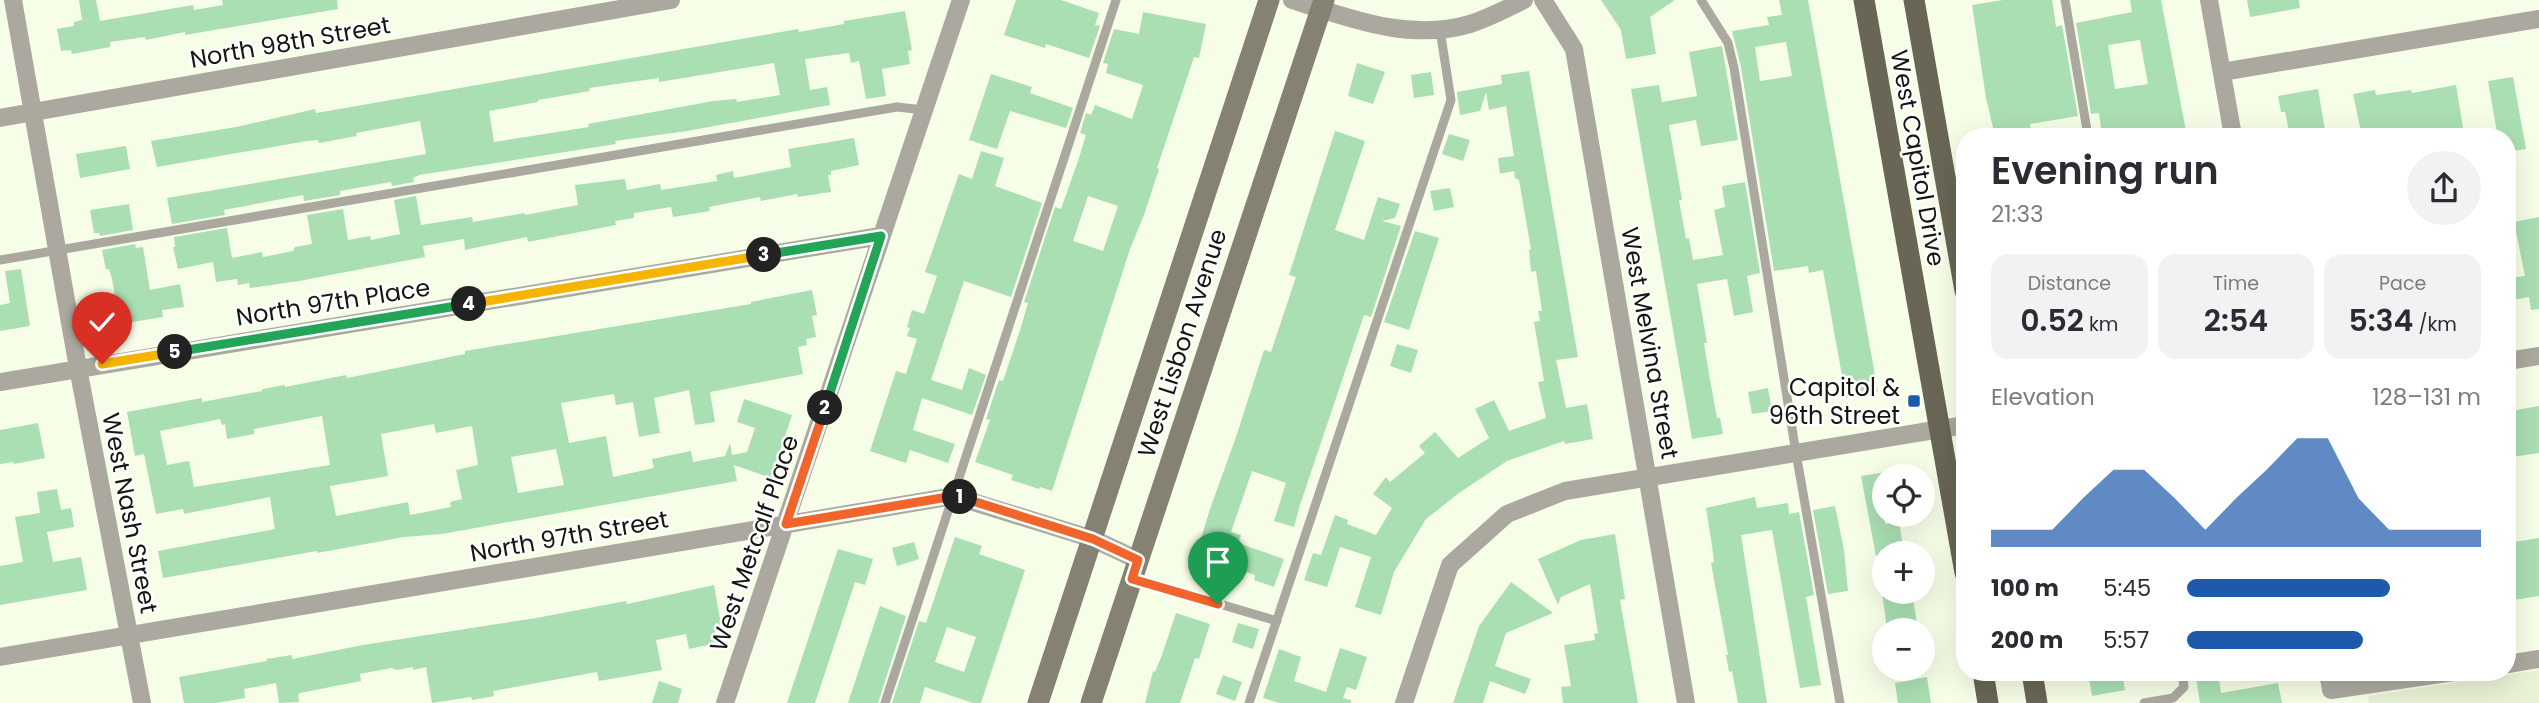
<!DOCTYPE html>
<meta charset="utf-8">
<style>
:root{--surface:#fff;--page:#f2f2f3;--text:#2b2b33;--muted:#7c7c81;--accent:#1e5aab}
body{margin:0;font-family:Poppins,sans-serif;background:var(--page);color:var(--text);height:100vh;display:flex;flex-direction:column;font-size:26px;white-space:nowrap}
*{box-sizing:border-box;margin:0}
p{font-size:23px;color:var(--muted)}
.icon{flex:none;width:38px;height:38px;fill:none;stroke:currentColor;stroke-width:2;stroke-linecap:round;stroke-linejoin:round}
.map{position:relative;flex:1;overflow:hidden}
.sheet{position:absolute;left:1956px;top:128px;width:560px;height:553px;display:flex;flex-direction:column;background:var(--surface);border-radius:28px;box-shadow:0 7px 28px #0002}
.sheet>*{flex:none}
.buttons{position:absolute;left:1872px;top:464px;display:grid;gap:14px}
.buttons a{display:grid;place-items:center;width:63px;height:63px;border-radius:50%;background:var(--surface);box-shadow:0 7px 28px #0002;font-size:35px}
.pin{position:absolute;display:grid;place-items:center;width:60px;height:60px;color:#fff;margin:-72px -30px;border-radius:50% 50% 50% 0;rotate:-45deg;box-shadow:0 0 7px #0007}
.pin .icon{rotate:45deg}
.km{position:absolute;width:35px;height:35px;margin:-18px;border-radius:50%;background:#222;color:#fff;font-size:19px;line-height:35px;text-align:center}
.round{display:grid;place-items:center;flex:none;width:74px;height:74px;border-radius:37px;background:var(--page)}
.overview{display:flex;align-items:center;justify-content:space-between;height:119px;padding:0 35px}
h1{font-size:38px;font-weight:600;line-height:52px}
.stats{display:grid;grid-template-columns:repeat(3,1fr);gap:10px;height:119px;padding:7px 35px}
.stats div{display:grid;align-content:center;border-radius:18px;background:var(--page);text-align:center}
.stats b{font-size:30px;font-weight:600}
.stats small{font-size:19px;font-weight:400}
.stats p{font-size:19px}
.chart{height:196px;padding:14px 35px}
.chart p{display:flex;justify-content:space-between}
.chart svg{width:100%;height:126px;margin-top:7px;fill:var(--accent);opacity:.7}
ul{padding:0 35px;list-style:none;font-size:23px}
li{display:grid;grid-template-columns:112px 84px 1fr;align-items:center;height:52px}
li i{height:18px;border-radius:9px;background:var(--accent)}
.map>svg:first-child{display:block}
</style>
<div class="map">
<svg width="2539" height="703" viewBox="0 0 2539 703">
<rect width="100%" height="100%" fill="#f6fee7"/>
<path fill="#e9f2d6" d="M2539,670V703H2369L2368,696Z"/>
<path fill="#aadfb3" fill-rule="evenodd" d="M79,0H96L100,21L193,5L194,10L223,5L222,0H337L338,9L185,35V32L146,40L145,37L110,42V47L72,54L71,50L61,51L57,29L74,26V22L82,20Z
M1016,0H1061L1099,13L1095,25L1100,26L1089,58L1046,44L1045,48L1004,35Z
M1601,0H1675L1650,17L1656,54L1626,59L1621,30Z
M1779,0H1808L1878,392L1846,398L1823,270L1809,273L1808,266L1774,271L1741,67L1732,31L1769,25L1767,17L1782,15ZM1786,42L1792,76L1760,81L1755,47Z
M2003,0H2052L2056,27L2062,25L2078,116L2030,124L2032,136H1995L1986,98L1972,5Z
M2130,0H2161L2187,136H2102L2099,113L2091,114L2076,23L2132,12ZM2140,40L2148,84L2115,89L2108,45Z
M2247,0H2299L2300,8L2250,17Z
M905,11L912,50L908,51L910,64L882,69L886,96L866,99L859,61L851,63L849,53L805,59L810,90L827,87L830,105L687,131L615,141L616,144L419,175L413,178L414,182L392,186L391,182L340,191V195L304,201L303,195L224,210L225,215L172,224L167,198L426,154L420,121L356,133L357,136L319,143L318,140L307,141L157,167L151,141L236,127L315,109L316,113L328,111L798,29L799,32L844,24V21ZM774,63L780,95L737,102L736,99L713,101L588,124L589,127L494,142L489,111L538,102V100L590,91L589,88L659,78V82Z
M1143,12L1206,24L1199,58L1194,57L1157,168L1159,169L1144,215L1130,249L1052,491L1040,487L1039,489L1011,480L1013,475L975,462L990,420L986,419L999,380L1003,381L1021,327L1028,303L1024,302L1055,207L1061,209L1078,161L1086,135L1080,133L1086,113L1091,115L1095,105L1132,119L1143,85L1106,73L1108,64L1103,63L1114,29L1139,34ZM1088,196L1118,206L1103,251L1073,241Z
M1722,46L1738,140L1701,146L1696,120L1669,125L1682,200H1679L1686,239L1689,238L1693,260L1723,255L1714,210L1725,207L1722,186L1745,182L1760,273L1747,276L1753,312L1734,316L1727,279L1697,284L1707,343H1704L1709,374L1717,418H1720L1723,434L1692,439L1631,89L1659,85L1662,102L1697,96L1689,52Z
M1357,63L1385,72L1373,104L1348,96Z
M1529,71L1578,357L1556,360L1566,408L1587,404L1593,439L1565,444L1564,441L1507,461L1459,493L1426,519L1394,572L1381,615L1355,607L1371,557L1340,547L1327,587L1304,580L1313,553L1321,555L1335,515L1348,520L1347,524L1376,535L1392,508L1373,494L1386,477L1390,482L1425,453L1419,446L1435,432L1458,458L1489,438L1475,409L1494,400L1509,431L1546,418L1538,382L1544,381L1534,322L1540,321L1538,311H1542L1536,271L1531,272L1529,250L1531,249L1519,180L1515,178L1514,171L1500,174L1498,158L1514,156L1506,106L1489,110L1486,92L1480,111L1460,115L1457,92L1502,84L1501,75Z
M1431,72L1434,95L1414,98L1411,75Z
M991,74L1032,87L1030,93L1073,108L1066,128L1010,111L997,149L969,140Z
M2513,77L2526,149L2508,152V136L2497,133L2488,81Z
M2456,85L2464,134L2438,136L2437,130L2392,136H2362L2353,94L2375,90L2376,95L2411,90L2412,93Z
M2318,89L2326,136H2290L2285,112H2281L2278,96Z
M1335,131L1365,141L1335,230L1364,240L1378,197L1400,204L1395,218L1382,221L1401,226L1371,317L1364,315L1300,505L1294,527L1274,521L1286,483L1252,471L1231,532L1241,535L1238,543L1284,559L1274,587L1254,580L1255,575L1196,556L1209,512L1236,437L1264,350L1271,352L1296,277L1289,275Z
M1449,134L1470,140L1463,161L1442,154Z
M854,138L859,165L831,171V175H828L831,192L798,197L797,194L761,201L760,197L709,207L710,211L673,217L671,207L634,213V218L615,221L616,225L528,242L527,237L465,250L464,239L423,246L425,257L299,281L250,288L249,283L238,285L237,279L216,282L213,262L178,269L173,247H175L174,237L227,228L232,258L262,252L263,257L293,251L295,247L312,244L307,215L343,209L348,240L370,236L371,240L400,234L394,200L416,196L421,225L472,217L473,222L525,213V215L578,205L575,185L625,179L627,190L660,184L661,190L717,181L716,175L733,171L734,178L791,167L788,149Z
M126,146L130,169L80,178L76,154Z
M981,151L1004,158L995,186L1042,203L1011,297L964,281L931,380L962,390L969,368L986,375L972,415L922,398L913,430L955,444L948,463L910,450L906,463L870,451L896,371L906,374L917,339L907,336L910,328L907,327L912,310L924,314L937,276L925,272L959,174L972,179Z
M1450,188L1454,207L1434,211L1430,191Z
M129,204L133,230L100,236L99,233H94L90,210Z
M2539,217V309L2531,310L2529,297L2508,301V278L2525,276L2514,222Z
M1415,231L1439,238L1409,330L1384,322Z
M135,244L136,248L143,247L150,290L180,284L184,307L162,310L163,317L120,324L112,279L109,269L106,270L102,250Z
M21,269L30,326L0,331V305L10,303L5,271Z
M812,290L817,315L812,316L816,337L806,339L807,345L798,347L803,374L710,392L715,422L695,425L689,390L654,398L660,433L639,437L633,402L616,405L614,394L561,403L569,443L606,436L613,477L654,468L652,459L691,451L693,462L725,456L730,443L732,455L747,452L755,428L737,422L744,399L792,415L771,478L734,465L737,481L442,534L404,537L317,553V551L163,578L158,551L275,529L270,497L184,514L183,509L156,514L144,454L135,456L127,412L202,398V402L262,391V389L285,385V387L346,375L347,378L465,354V351L751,304V302ZM322,416L330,465L194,487L189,461L167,465L160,431L220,419L222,425L225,424L227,439L254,434V429ZM434,424L436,433L472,426L478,465L456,470L462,499L450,502L451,507L410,515L408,502L336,516L330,486L388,476L381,434ZM556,449L564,485L518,493L511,457Z
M1397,344L1418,350L1411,373L1390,366Z
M1768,388L1772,411L1752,414L1748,392Z
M2539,406V453L2512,457L2508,433L2514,432L2511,411Z
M38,423L45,458L14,464L13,462L0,464V430Z
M1885,472V524L1899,521L1904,553H1885V555L1876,556L1861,476Z
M57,489L61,510L71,508L74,527L47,532L53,562L81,557L87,590L0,605V566L23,562L15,517L40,513L37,492Z
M1755,497L1757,508L1788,503L1789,514L1799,512L1814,595L1806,597L1821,685L1800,688L1772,530L1741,535L1767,703H1738L1732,671L1729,672L1726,655H1728L1711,563L1714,562L1712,546L1706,508Z
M1835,506L1844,550L1848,591L1828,594L1813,510Z
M1615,534L1625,599L1620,600L1638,703H1563L1561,687L1571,686L1564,645L1595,640L1594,634L1598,633L1590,584L1561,597L1558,605L1538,559L1581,540Z
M955,537L982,546L979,554L1025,570L981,703H973L925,687L920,703H892L919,621L926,623ZM947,627L976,637L964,672L935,662Z
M2539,538V596L2508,601V543Z
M914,542L919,559L897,566L892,548Z
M838,549L873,559L865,585L855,582L815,703H787Z
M1511,582L1553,613L1506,633L1495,666L1531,679L1525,694L1490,681L1483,703H1453L1479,626Z
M714,585L722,630L715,631L718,643L689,649L686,634L656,640L662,670L599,681L597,672L493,691L494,696L472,700L471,697L432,703L426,667L413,670V667L397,670L391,668L360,674L361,681L300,693L298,695L299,702L279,703L276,683L244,689L245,698L216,703H184L179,677L267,661L266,659L292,655V659L363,645L536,618L626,601L627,604Z
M1882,592H1912L1918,630H1887Z
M880,606L906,616L878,703H848Z
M1176,613L1210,624L1199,659L1195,658L1180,703H1145L1153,671L1155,672L1162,655Z
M1238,623L1259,629L1253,649L1232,642Z
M1340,648L1367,657L1356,690L1347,687L1343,698L1351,700V703H1279L1263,698L1279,649L1301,657L1294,681L1326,692Z
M2088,672H2122L2125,690L2092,696Z
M2195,672H2218L2221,693L2278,683L2282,703H2200Z
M1223,675L1242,682L1235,701L1216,694Z
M1927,677L1931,703H1898L1895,683Z
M659,681L682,689L678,703H652Z"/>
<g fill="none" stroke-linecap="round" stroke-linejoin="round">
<path stroke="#aba99f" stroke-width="9" d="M1701,0L1728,43L1734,68L1796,453L1840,703
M2065,0L2088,136
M0,260L897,107L924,110
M1132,578L1277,621
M885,703L1116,0
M1249,703L1451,100L1440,30
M2144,703L2173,698L2184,687L2182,672"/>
<path stroke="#aba99f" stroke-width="18" d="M13,0L78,368L142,703
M1292,0C1349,18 1409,42 1470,24C1489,18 1506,9 1524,0
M1543,0L1574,49L1686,703
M2209,0L2233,136
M2222,72L2539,19
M0,118L671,0
M2508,361L2539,356
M0,382L881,236
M0,657L954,496L1093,539L1138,560
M2508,664L2539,659
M2328,672L2331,690L2454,672
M725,703L961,0
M1404,703L1450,565L1507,514L1565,491L1965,425"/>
<path stroke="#858274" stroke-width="21" d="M1038,703L1269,0
M1091,703L1324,0"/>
<path stroke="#6a6656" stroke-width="21" d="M1864,0L1965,573
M1914,0L1965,291
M1983,672L1988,703
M2032,672L2037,703"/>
</g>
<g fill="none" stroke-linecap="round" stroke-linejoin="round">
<defs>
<path id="split-1" d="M960,497L1093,539L1138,560L1132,579L1218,604"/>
<path id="split-2" d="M825,408L786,524L954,496L960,497"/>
<path id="split-3" d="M764,255L881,236L825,408"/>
<path id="split-4" d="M469,304L764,255"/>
<path id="split-5" d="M175,352L469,304"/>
<path id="split-6" d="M102,364L175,352"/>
</defs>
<use href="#split-1" stroke="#fff" stroke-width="14"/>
<use href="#split-2" stroke="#fff" stroke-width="14"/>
<use href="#split-3" stroke="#fff" stroke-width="14"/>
<use href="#split-4" stroke="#fff" stroke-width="14"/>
<use href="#split-5" stroke="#fff" stroke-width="14"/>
<use href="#split-6" stroke="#fff" stroke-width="14"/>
<use href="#split-1" stroke="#f0652b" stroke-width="9"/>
<use href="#split-2" stroke="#f0652b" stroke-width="9"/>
<use href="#split-3" stroke="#22a559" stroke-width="9"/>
<use href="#split-4" stroke="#f5b400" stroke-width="9"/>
<use href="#split-5" stroke="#22a559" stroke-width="9"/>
<use href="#split-6" stroke="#f5b400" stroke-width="9"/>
</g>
<rect fill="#1e5aab" stroke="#fff" stroke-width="2.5" x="1907" y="394" width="14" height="14" rx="3.5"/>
<g text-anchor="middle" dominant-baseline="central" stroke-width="5" stroke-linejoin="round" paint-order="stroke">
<g font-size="24" fill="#14160f" stroke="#fff">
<text transform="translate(290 42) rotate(-10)">North 98th Street</text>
<text transform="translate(1918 158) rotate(80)">West Capitol Drive</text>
<text transform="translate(333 302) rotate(-9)">North 97th Place</text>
<text transform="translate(1182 343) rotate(-72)">West Lisbon Avenue</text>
<text transform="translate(1650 343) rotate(80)">West Melvina Street</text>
<text transform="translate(130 513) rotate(79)">West Nash Street</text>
<text transform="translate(569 536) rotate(-10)">North 97th Street</text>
<text transform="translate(754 543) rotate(-71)">West Metcalf Place</text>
</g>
<g font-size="24" fill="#14160f" stroke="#fff" text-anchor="end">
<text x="1900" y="387">Capitol &amp;<tspan x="1900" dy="28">96th Street</tspan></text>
</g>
</g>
</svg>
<div class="buttons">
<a><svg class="icon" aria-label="locate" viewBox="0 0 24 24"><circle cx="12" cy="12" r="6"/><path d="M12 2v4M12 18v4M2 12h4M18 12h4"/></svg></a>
<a>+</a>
<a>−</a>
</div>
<div class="pin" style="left:1218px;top:604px;background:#1e9e55"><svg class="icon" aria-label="arrive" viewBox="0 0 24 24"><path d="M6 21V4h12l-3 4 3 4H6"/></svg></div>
<div class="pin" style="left:102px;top:364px;background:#d93025"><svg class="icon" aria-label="check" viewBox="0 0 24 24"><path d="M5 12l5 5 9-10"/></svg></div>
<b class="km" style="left:960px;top:497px">1</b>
<b class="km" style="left:825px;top:408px">2</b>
<b class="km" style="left:764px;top:255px">3</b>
<b class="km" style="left:469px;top:304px">4</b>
<b class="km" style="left:175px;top:352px">5</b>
<section class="sheet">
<div class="overview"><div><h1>Evening run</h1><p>21:33</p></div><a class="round"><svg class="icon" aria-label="share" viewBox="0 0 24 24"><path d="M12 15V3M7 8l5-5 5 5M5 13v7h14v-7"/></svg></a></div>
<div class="stats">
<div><p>Distance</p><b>0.52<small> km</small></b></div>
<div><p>Time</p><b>2:54</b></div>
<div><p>Pace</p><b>5:34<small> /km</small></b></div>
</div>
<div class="chart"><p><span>Elevation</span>128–131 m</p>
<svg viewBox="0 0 160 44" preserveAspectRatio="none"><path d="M0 44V38L10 38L20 38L30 27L40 17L50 17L60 27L70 38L80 27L90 17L100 6L110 6L120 27L130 38L140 38L150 38L160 38V44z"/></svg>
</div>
<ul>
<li><b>100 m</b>5:45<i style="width:69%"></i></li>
<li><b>200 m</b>5:57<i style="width:60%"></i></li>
</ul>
</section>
</div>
